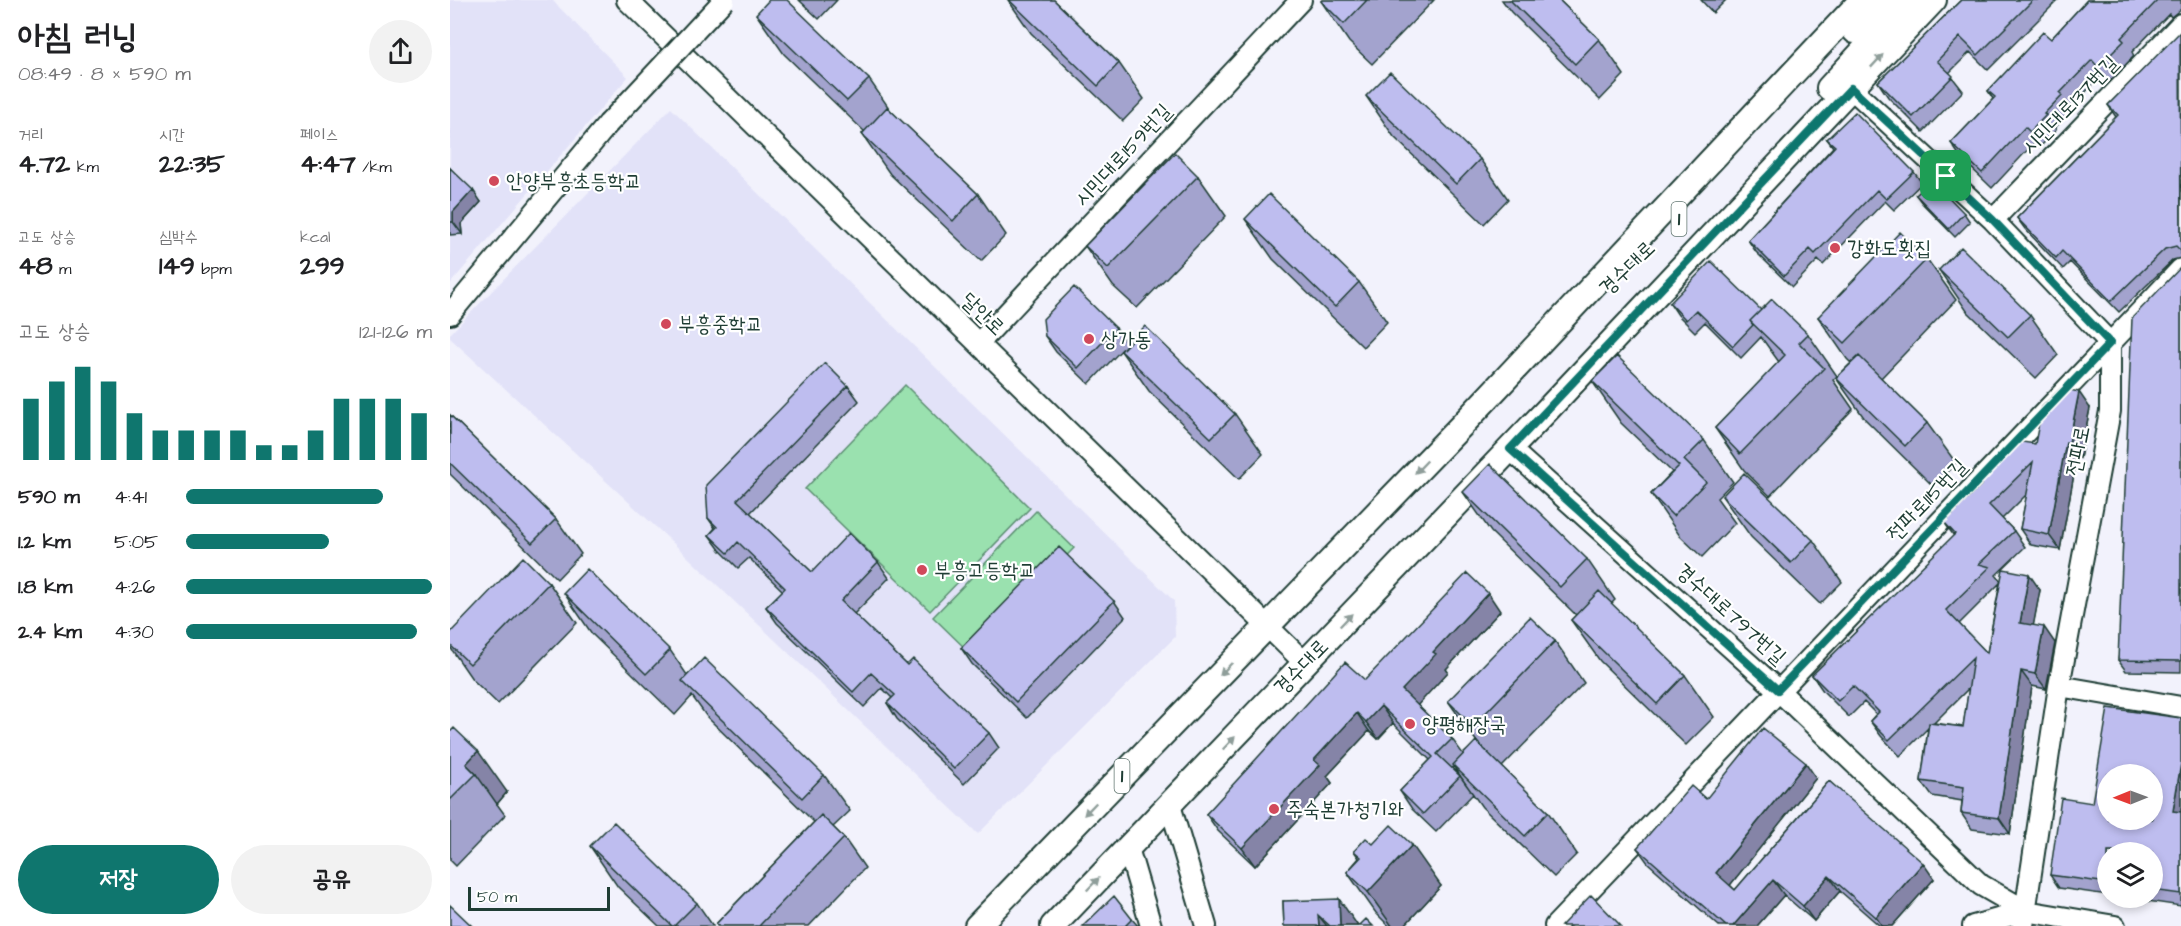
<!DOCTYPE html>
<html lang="ko">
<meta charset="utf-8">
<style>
:root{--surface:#fff;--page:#f2f2f2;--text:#202124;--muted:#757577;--accent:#0f766e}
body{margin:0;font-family:"Architects Daughter","Poor Story",sans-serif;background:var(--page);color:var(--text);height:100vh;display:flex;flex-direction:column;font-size:22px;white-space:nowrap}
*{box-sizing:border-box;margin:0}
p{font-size:20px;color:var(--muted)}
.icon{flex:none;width:33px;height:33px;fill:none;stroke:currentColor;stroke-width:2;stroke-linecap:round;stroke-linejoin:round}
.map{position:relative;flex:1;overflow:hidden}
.sheet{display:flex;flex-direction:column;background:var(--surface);width:450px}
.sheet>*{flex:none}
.needle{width:39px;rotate:269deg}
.fabs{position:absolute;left:1647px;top:764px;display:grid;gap:12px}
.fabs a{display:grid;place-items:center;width:66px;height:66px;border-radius:50%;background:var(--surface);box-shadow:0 3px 9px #0003;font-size:30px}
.scale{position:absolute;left:18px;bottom:15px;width:142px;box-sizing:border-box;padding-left:6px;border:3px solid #1f3d34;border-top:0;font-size:16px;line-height:21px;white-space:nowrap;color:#1f3d34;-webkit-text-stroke:4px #fff;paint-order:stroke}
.pin{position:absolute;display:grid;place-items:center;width:51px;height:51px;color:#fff;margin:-26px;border-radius:12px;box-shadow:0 3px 9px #0006}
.round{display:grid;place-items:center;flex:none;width:63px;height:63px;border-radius:32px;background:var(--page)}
.head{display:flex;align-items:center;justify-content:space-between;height:102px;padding:0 18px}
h1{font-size:33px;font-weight:800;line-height:45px}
.metrics{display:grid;grid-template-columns:repeat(3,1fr);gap:9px;height:102px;padding:6px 18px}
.metrics div{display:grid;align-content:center}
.metrics b{font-size:26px;font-weight:800}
.metrics small{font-size:16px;font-weight:400}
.metrics p{font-size:16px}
.chart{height:168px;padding:12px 18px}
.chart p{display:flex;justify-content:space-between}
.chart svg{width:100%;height:108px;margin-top:6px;stroke:var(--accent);stroke-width:6}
.button{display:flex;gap:12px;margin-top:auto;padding:12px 18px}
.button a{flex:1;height:69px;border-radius:36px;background:var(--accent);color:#fff;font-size:24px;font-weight:800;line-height:69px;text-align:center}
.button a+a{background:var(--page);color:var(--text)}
ul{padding:0 18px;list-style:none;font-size:20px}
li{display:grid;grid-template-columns:96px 72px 1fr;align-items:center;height:45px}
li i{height:15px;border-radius:8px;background:var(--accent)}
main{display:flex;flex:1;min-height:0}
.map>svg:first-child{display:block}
</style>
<main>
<section class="sheet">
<div class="head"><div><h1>아침 러닝</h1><p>08:49 · 8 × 590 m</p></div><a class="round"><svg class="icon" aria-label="share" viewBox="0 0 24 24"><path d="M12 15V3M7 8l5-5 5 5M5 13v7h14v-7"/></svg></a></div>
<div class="metrics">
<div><p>거리</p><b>4.72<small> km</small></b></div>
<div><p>시간</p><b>22:35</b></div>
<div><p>페이스</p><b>4:47<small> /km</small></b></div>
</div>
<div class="metrics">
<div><p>고도 상승</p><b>48<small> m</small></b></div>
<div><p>심박수</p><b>149<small> bpm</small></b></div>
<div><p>kcal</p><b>299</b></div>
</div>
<div class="chart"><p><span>고도 상승</span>121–126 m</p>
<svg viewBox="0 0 160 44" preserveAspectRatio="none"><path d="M5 44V19M15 44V12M25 44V6M35 44V12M45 44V25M55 44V32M65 44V32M75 44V32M85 44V32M95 44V38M105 44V38M115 44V32M125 44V19M135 44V19M145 44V19M155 44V25"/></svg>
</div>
<ul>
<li><b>590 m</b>4:41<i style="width:80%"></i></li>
<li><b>1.2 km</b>5:05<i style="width:58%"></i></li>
<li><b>1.8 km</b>4:26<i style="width:100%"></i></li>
<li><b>2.4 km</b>4:30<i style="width:94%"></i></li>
</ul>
<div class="button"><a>저장</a><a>공유</a></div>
</section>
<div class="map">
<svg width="1731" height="926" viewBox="0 0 1731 926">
<rect width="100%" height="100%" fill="#f2f2fc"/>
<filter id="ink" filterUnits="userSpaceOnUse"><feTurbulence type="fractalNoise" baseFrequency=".0167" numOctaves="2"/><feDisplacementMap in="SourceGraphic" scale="12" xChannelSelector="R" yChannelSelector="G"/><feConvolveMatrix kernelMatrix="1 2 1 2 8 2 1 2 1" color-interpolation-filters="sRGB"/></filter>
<g filter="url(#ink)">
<path fill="#e2e2f8" d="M0,0H102L178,77L0,284Z
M221,108L724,601L725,637L528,834L219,539L0,338V334Z"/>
<path fill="#9ae1af" stroke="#5c8f72" stroke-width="1.5" d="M455,385L580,508L480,611L355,489Z
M586,511L624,548L521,654L483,617Z"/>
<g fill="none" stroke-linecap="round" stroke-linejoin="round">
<defs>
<path id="minor" d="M177,0L855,663
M1401,88L1543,220L1660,343V411L1609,686L1573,926
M1543,220L1731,24
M0,314L158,124
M529,343L851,0
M1060,449L1328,690L1531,885L1576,911L1665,926
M1609,686L1731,707
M720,805L756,926
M678,848L701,926
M1105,926L1731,269
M1523,926L1576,911"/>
<path id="major" d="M1405,31L1434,0
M1379,88L1460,0
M527,926L1012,425L1412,0
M603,926L1099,408L1484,0"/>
</defs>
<use href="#minor" stroke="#1f3d34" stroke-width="24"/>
<use href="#major" stroke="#1f3d34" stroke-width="28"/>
<use href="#minor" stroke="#fff" stroke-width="20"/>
<use href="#major" stroke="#fff" stroke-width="24"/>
<defs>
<path id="minor-bridge" d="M158,124L274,0"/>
</defs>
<use href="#minor-bridge" stroke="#1f3d34" stroke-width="24" stroke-linecap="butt"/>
<use href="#minor-bridge" stroke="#fff" stroke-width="20"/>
</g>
<path fill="#a3a3ce" stroke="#1f3d34" stroke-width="1.5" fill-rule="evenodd" d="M349,0H387L369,19Z
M558,0H604L669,63L694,99L673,121L581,33Z
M872,0H984L922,64L899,42L871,1Z
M1052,0H1109L1149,39L1174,75L1150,100L1061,12Z
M1251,0H1276L1263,13Z
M1511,0H1608L1538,70L1520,52L1499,73L1513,91L1473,132L1438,97L1428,82Z
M1637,0H1731V9L1721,17L1719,14L1682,52L1684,56L1659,82L1652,75L1621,107L1622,109L1605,128L1606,130L1590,147L1585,142L1542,188L1511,158L1501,143L1543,99L1538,91L1601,39Z
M306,14L419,79L441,111L528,194L556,235L531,261L440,174L412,134L414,131L334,54Z
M1731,33V258L1723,260L1669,312L1620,262L1613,269L1575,229L1567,218L1666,117L1658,105Z
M916,96L1030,159L1058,199L1034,224L944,137Z
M1377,139L1464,172L1472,183L1444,210L1435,201L1373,265L1368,260L1342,287L1306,252L1298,240L1383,147Z
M0,168L31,202L11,224L12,234L0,235Z
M748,176L776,216L687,308L663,286L635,246Z
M1466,195L1514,213L1520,222L1505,237L1472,203Z
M795,219L909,282L937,322L913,347L823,259Z
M1477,259L1506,300L1431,378L1477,423L1506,463L1483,486L1415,419L1386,378L1401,363L1397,359L1368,317Z
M1731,267V672L1676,671L1668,660Z
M1489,270L1580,315L1608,355L1586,378L1517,311Z
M1220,303L1311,310L1358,334L1387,376L1383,380L1403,409L1320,496L1294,470L1265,428L1329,362L1311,337L1291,358L1255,322L1245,332L1228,315Z
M666,328L677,344L639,384L606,352L595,336Z
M671,351L785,414L813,454L789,479L699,391Z
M1142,381L1254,440L1283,482L1267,498L1285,523L1252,557L1230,536L1201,494L1222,472L1171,423Z
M398,386L409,401L300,513L362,572L428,562L439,578L404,614L457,665L539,733L549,748L514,784L447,719L437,703L442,698L432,688L414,707L327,623L316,607L333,591L299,558L288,568L270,550L259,535L265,528L258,518Z
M1640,408L1630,458H1627L1610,550L1581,545L1570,529L1577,494L1552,519L1564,531L1575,547L1546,575L1551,581L1590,590L1583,625L1605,643L1596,689L1582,686L1560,834L1522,829L1511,813L1512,801L1482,796L1471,781L1478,728L1450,756L1431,736L1420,721L1426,714L1414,702L1399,717L1373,691L1362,675L1504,536L1494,522L1532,485L1528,479L1585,444ZM1550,583L1537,653L1509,624ZM1519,688L1513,727L1484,723Z
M0,415L106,519L131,554L107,579L0,474Z
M1013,492L1137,559L1165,600L1161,604L1235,675L1264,717L1236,745L1150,661L1121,620L1126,615L1041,532Z
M1272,496L1363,540L1392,582L1370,604L1301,537Z
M99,583L127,623L48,704L22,679L0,647V633Z
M114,593L220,650L237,675L374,775L400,811L383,827L394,838L415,868L359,926H267L266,924L364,822L257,717L242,696L225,715L142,634Z
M664,601L675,617L577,718L522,664L511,648Z
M1050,611L996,669L998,672L967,705L1002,739L1013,754L1027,742L998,701L1105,641L1134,683L1052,767L1098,812L1127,854L1104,877L1032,807L1004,767L1002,768L1010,776L1023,794L986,832L962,809L950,791L980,760L943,723L928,739L919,731L877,776L882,783L805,866L768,831L756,814L915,680Z
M1731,718V906L1670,897H1702V852H1658V895L1609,888L1600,875L1642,803Z
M0,732L57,792L47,804L55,815L6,866L0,860Z
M1366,778L1280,885L1285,890L1379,781L1484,879L1442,926H1430L1390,891L1364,921L1334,895L1307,926H1269L1198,863L1187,848L1256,799Z
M923,844L991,886L954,926H939L926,913L897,872L909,858L904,851Z
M140,846L247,903L263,926H209L168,887Z
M833,901L908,926H834Z
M682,919L688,926H633Z"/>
<path fill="#8584a7" stroke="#1f3d34" stroke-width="1.5" d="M23,190L31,202L11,224L12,234L3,222V212Z
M1629,392L1640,408L1630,458L1619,443Z
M1616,442L1627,458L1610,550L1599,535Z
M1579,574L1590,590L1581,638L1570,623Z
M1038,593L1050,611L996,669L998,672L965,708L952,690L983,652Z
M1594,627L1605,643L1596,689L1585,674Z
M1571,671L1582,686L1560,834L1549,818Z
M931,706L943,723L928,739L916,722Z
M907,713L919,731L877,776L882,783L805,866L792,848L864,760Z
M28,751L57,792L47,804L26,774L16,764Z
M1356,763L1366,778L1277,889L1266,873Z
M1731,763V822L1723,811Z
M962,845L991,886L954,926H942L918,892Z
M1473,863L1484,879L1442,926H1432L1426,917Z
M1379,876L1390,891L1364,921L1353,906Z
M1323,880L1334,895L1307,926H1283Z
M889,899L908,926H890Z
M868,915L877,926H869Z"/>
<path fill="#bebdef" stroke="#1f3d34" stroke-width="1.5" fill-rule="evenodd" d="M319,0H337L419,79L397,101L306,14Z
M559,0H604L669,63L648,86Z
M872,0H917L894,24L871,1Z
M1060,0H1109L1149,39L1125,64Z
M1511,0H1583L1528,55L1510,37L1487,61L1503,76L1463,117L1428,82Z
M1637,0H1708L1671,38L1674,41L1648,67L1642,60L1610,93L1612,95L1594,114L1596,115L1580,132L1575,127L1532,173L1501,143L1545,97L1538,91L1593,32L1601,39Z
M1730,32L1731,251L1726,246L1715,249L1661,301L1612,251L1606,258L1567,218L1668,115L1658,105Z
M940,72L1030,159L1006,184L916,96Z
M437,107L528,194L503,221L412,134Z
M1405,112L1464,172L1436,199L1427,190L1365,254L1360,249L1334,276L1298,240L1385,146L1377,139Z
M725,153L748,176L658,268L635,246Z
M0,168L23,190L3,212V222H0Z
M1482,180L1514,213L1499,229L1466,195Z
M819,194L909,282L885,307L795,219Z
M1450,232L1477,259L1395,343L1368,317Z
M1511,247L1580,315L1558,337L1489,270Z
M1261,261L1311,310L1300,321L1303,325L1283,346L1246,310L1236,320L1220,303Z
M1731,267V661L1668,660L1682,318Z
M624,287L666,328L628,368L595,336L593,319Z
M1322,299L1358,334L1349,343L1374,368L1290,454L1265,428L1335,355L1300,321Z
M695,326L785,414L761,438L671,351Z
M1167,356L1254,440L1234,460L1256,482L1223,516L1201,494L1229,466L1142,381Z
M1409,356L1477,423L1455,446L1386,378Z
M375,363L398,386L287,500L362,572L399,533L428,562L391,601L457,665L463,659L539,733L504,769L437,703L445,695L421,673L403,692L316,607L335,588L288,542L278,553L259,535L267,527L258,518L256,485Z
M1611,388L1629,392L1619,443L1616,442L1599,535L1570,529L1583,462L1539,505L1564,531L1529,564L1540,567L1496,610L1537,653L1553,569L1579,574L1570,623L1594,627L1585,674L1571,671L1549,818L1511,813L1514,787L1471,781L1479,723L1513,727L1523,658L1439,740L1420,721L1429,712L1403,686L1388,701L1362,675L1505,534L1494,522L1532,484L1528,479L1566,441L1585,444L1592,407Z
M0,415L106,519L82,543L0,463Z
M1040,464L1137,559L1110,587L1013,492Z
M1294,473L1363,540L1341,563L1272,496Z
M609,547L664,601L566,702L511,648Z
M73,557L99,583L20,664L0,645V633Z
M137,569L220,650L196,674L114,593Z
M1017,573L1038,593L983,652L986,654L952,690L1002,739L987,754L1010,776L973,814L950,791L983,757L931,706L916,722L907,713L864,760L870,765L792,848L756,814L895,662L915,680Z
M1149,591L1235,675L1207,704L1121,620Z
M1080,617L1105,641L1023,726L998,701Z
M254,658L374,775L352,798L232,681Z
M1658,708L1731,718V763L1723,811L1731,812V894L1702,890V852H1658V883L1600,875L1611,798L1642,803ZM1658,774H1702V819H1658Z
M4,728L28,751L16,764L26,774L0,800V732Z
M1313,728L1356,763L1266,873L1285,890L1379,781L1473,863L1426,917L1379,876L1353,906L1323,880L1283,926H1276L1187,848L1241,786L1256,799Z
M1026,741L1098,812L1075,836L1003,765Z
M371,815L394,838L309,926H268L266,924Z
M164,822L247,903L224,926H222L140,846Z
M941,825L962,845L918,892L897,872L911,857L904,851L916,838L923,844Z
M1141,895L1171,926H1111Z
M664,896L682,919L675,926H633Z
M889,899L890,926H880L868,915L869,926H834L833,901Z
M0,905L22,926H0Z
M916,919L923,926H909Z"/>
<defs><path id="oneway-solid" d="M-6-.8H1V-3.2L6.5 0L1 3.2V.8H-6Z" transform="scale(1.5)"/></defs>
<g fill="#8f9e9a">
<use href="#oneway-solid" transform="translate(1427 61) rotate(-47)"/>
<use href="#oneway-solid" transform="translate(971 467) rotate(134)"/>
<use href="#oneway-solid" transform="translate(896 620) rotate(-46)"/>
<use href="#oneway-solid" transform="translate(776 669) rotate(134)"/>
<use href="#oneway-solid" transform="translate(779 743) rotate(-46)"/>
<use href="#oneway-solid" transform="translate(640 809) rotate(134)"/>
<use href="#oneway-solid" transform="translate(643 884) rotate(-46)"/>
</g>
</g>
<g fill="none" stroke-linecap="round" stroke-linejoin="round" filter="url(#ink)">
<defs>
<path id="route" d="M1401,88L1543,220L1660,343L1328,690L1060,449Z"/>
</defs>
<use href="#route" stroke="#fff" stroke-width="12"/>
<use href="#route" stroke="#0f766e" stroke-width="8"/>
</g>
<g fill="#d1495b" stroke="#fff" stroke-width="2">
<circle cx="44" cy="181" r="6"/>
<circle cx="1385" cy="248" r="6"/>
<circle cx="216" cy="324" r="6"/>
<circle cx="639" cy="339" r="6"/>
<circle cx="472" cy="570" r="6"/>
<circle cx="960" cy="724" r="6"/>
<circle cx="824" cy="809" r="6"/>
</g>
<g text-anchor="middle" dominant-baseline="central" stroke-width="4.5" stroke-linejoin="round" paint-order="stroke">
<g fill="#fff" stroke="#627771" stroke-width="1.5">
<rect x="1221.5" y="202" width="15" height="34" rx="4.5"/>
<rect x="664.5" y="759" width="15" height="34" rx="4.5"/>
</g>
<g font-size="20" font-weight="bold" fill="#1f3d34">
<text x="1229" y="219">1</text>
<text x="672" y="776">1</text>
</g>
<g font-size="21" fill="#1f3d34" stroke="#fff">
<text transform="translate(1620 105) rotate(-46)">시민대로137번길</text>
<text transform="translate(673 155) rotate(-47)">시민대로159번길</text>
<text transform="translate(1177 268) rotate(-44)">경수대로</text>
<text transform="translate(533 314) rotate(44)">달안로</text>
<text transform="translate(1628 451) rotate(-79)">전파로</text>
<text transform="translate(1477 500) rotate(-46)">전파로115번길</text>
<text transform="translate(1281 614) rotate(42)">경수대로797번길</text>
<text transform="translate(851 667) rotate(-46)">경수대로</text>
</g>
<g font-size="21" fill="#1f3d34" stroke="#fff" text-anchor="start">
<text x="56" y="181">안양부흥초등학교</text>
<text x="1397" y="248">강화도횟집</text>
<text x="228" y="324">부흥중학교</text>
<text x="651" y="339">상가동</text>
<text x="484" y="570">부흥고등학교</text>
<text x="972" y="724">양평해장국</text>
<text x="836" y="809">주숙본가청기와</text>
</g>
</g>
</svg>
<div class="fabs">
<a><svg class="needle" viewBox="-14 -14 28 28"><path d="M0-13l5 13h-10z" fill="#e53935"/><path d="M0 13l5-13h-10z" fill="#757577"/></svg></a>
<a><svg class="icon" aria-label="layers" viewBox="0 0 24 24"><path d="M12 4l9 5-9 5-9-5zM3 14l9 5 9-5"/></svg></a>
</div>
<div class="scale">50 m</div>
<div class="pin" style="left:1496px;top:176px;background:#1e9e55"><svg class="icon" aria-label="arrive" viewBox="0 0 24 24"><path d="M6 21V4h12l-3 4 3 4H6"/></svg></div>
</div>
</main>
